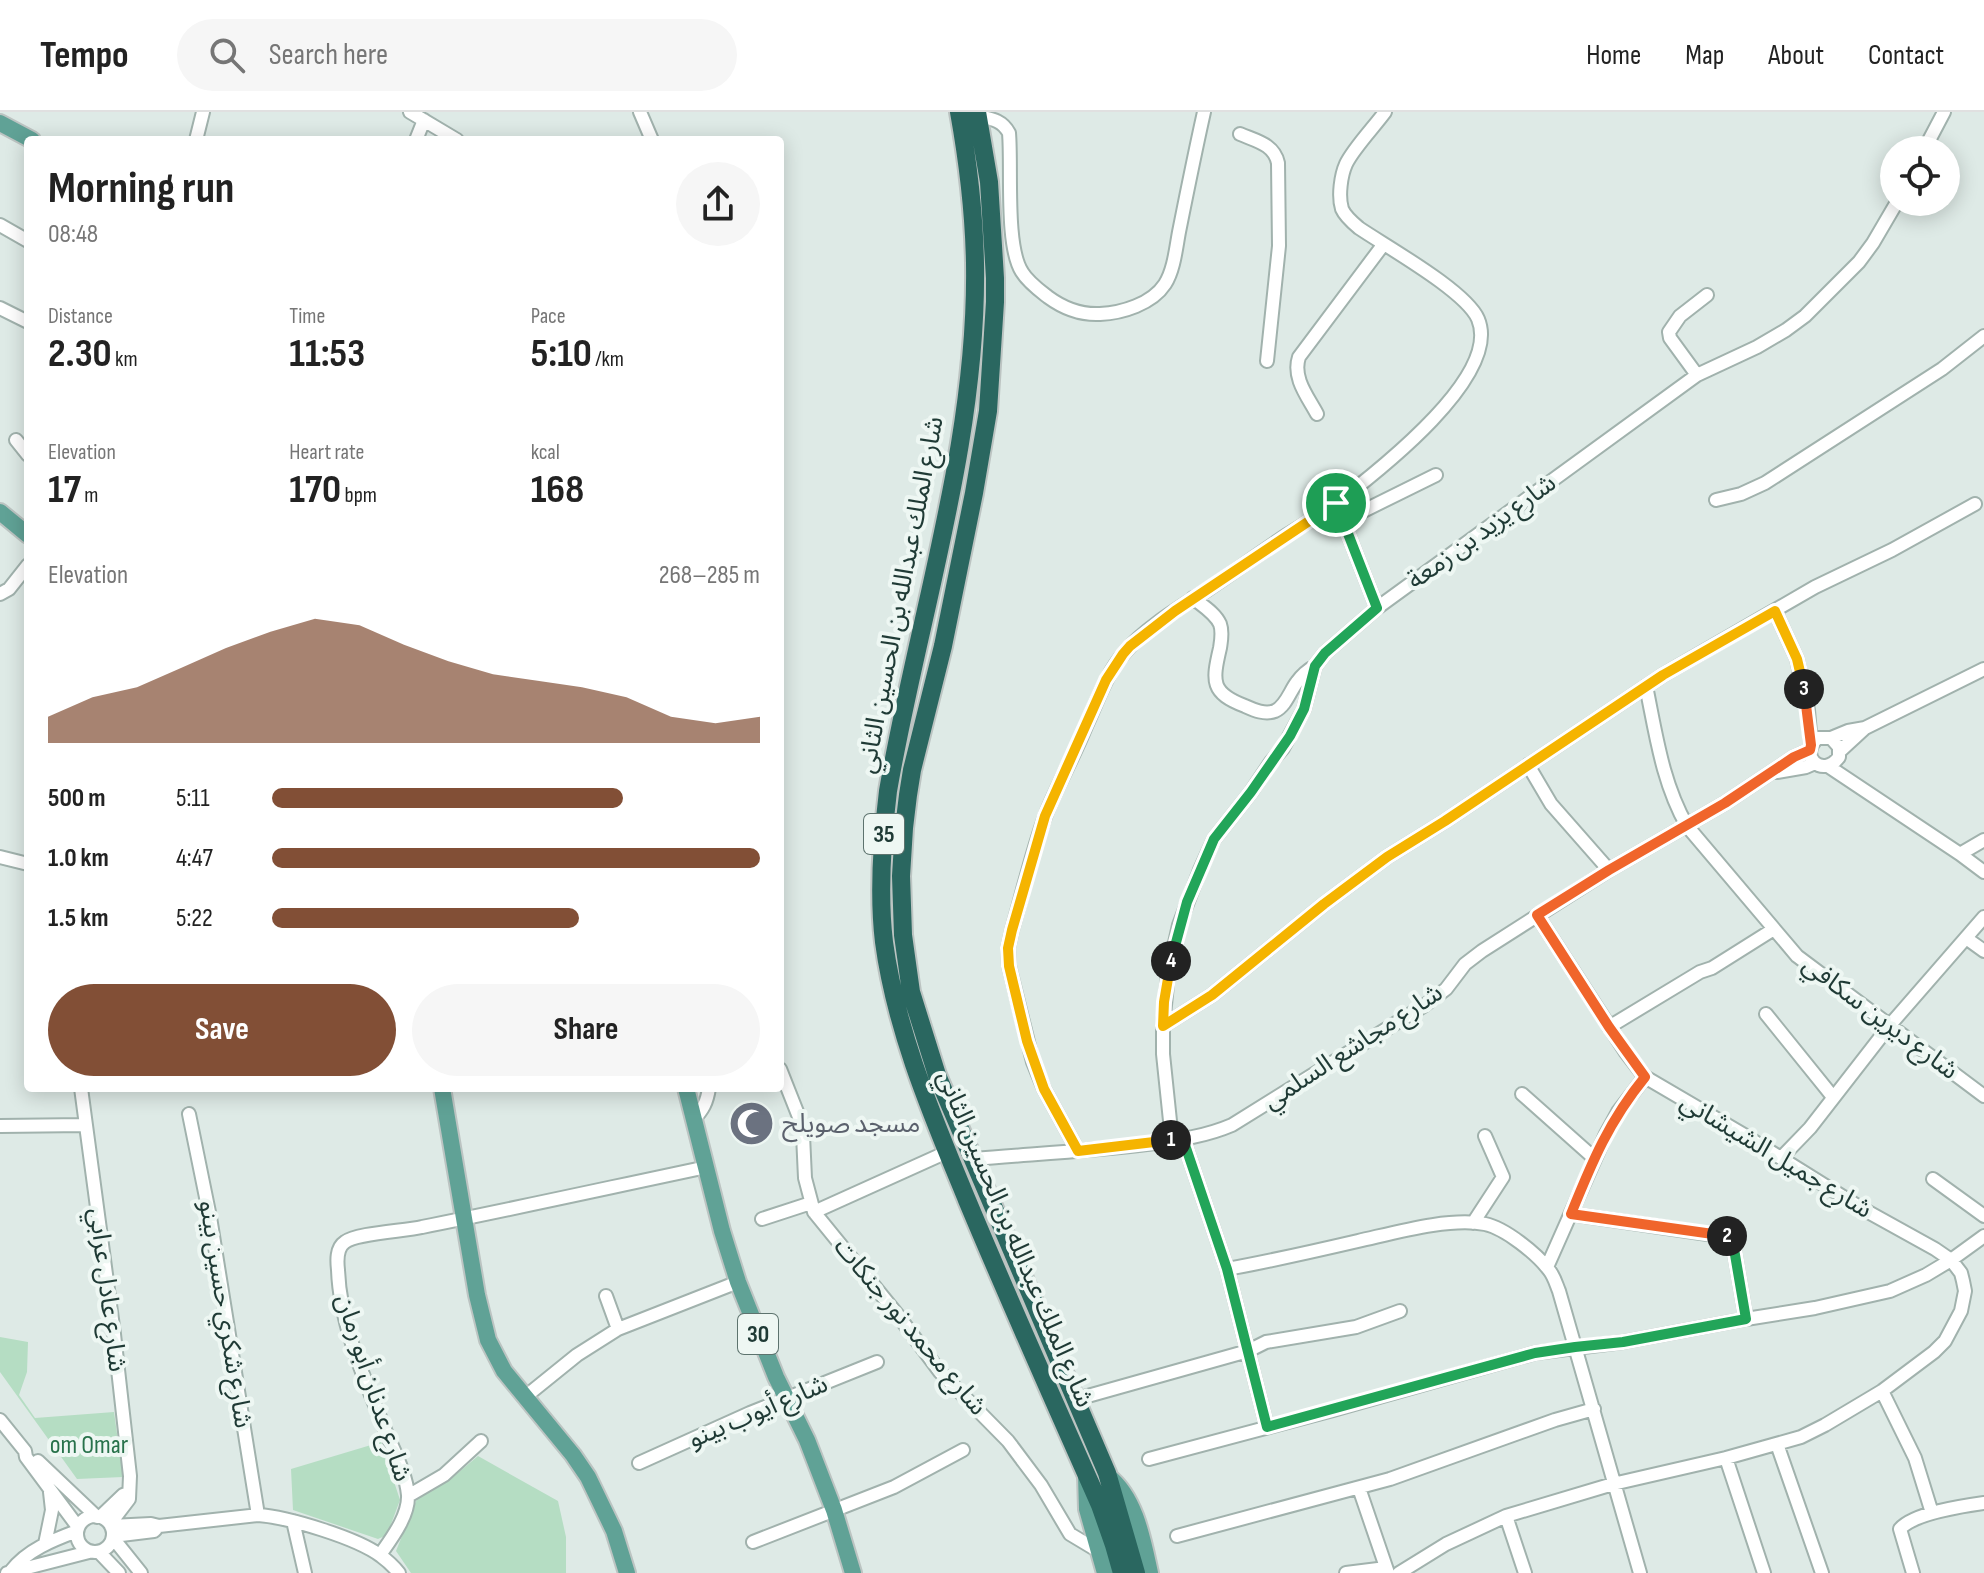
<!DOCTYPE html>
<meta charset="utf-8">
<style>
:root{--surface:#fff;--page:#f6f6f6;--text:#222;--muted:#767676;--line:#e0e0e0;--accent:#824f36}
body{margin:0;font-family:"Sofia Sans Condensed","Noto Sans Arabic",sans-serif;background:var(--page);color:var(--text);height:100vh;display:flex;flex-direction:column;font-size:30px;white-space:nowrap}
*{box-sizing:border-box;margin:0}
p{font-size:26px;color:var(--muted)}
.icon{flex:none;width:44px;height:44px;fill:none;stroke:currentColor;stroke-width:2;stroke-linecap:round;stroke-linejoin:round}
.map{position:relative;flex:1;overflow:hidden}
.panel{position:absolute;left:24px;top:24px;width:760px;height:956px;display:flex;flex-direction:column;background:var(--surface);border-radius:8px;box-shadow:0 4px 20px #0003}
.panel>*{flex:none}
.fabs{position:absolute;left:1880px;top:24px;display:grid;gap:16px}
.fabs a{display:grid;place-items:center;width:80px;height:80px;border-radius:50%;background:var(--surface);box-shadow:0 4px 20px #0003;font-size:40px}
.pin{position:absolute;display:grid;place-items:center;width:68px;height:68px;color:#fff;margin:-34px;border:4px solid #fff;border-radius:50%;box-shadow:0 2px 8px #0007}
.km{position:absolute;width:40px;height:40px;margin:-20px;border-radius:50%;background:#222;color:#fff;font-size:22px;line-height:40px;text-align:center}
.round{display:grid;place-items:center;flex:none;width:84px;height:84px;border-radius:42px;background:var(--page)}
.overview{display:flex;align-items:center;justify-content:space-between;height:136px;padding:0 24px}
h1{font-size:44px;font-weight:700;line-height:60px}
.metrics{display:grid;grid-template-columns:repeat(3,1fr);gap:12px;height:136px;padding:8px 24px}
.metrics div{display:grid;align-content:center}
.metrics b{font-size:40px;font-weight:700}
.metrics small{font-size:22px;font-weight:400}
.metrics p{font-size:22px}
.chart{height:224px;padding:16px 24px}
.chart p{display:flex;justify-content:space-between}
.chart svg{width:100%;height:144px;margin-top:8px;fill:var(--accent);opacity:.7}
.cta{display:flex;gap:16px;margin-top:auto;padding:16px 24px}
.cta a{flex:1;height:92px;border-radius:48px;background:var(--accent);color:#fff;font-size:32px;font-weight:700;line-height:92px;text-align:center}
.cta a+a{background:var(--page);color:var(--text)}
ul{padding:0 24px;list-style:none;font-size:26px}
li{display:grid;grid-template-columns:128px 96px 1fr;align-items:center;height:60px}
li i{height:20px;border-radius:10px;background:var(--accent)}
header{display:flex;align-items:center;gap:48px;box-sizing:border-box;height:112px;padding:0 40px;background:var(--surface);border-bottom:2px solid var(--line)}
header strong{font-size:38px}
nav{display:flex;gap:44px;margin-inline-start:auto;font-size:28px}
.search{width:560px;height:72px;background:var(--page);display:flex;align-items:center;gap:20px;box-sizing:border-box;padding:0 28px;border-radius:44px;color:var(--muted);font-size:30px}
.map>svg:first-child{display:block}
</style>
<header>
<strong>Tempo</strong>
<div class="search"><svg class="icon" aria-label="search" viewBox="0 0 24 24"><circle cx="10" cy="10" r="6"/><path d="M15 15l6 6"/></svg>Search here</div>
<nav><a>Home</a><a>Map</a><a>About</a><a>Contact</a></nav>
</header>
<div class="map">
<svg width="1984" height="1461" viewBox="0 0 1984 1461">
<rect width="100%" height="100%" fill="#deeae6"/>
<path fill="#b5ddc3" d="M0,1225L28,1230L27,1260L19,1283L35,1306L114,1300L123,1365L77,1367L0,1260Z
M381,1330L400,1388L387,1423L378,1427L293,1398L291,1357Z
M478,1344L558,1389L566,1425V1461H411L396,1439L419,1382L453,1365Z"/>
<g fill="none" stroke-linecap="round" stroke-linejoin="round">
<defs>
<path id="minor" d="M410,0L457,28
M640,0L652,28
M978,4C992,7 1002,8 1009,21C1012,55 1005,134 1022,160C1028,170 1039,178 1048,185C1063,196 1081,203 1100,202C1122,201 1152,192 1165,172C1174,158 1176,136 1179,120C1187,80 1195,40 1204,0
M1240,22C1256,29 1274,32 1278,51L1279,134L1267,249
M196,28L203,0
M416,28L424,8
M1924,38L1944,0
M0,113L28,129
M0,196L28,210
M1697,263L1670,226L1669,220L1680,204L1707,183
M1317,302C1308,285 1292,266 1299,245L1383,133
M16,328L28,343
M1716,388L1741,382L1765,371L1942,257L1984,224
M1336,391L1377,496
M1343,409L1436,363
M0,482L9,477L28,453
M1193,486C1203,494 1215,501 1220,512C1223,520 1221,529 1220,536C1212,570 1211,581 1245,594C1254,598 1265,603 1275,599C1286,594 1290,579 1297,570C1302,563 1308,558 1315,554
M1775,499L1797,547L1808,598L1811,633
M1646,574C1656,622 1662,670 1687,714L1797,844L1984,984
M1831,626L1839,635V645C1823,667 1797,644 1818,626H1831L1848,619L1865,616L1984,557
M1840,639L1865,616
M1528,653L1551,692L1609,758
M1828,654L1960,742L1984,760
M1777,660L1806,655L1815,651
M1960,742L1984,728
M0,745L28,752
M1966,826L1984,839
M1766,902L1833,985
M1163,914L1212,883L1324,792L1387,745L1445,709L1663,563L1815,475L1892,438L1975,392
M1609,915L1700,860L1712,856L1774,817
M780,957L799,1005L803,1023L805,1066L814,1100L897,1202L940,1260L1008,1329L1041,1373L1070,1422L1100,1440
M81,976L114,1222L130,1364L129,1387L110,1412
M1522,982L1594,1046
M189,1002L210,1105L258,1403
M693,1008C703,998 707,990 709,976
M0,1014L85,1013
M1183,1027L1227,1157L1267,1315
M1172,1028L1163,942V914L1168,862L1179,813L1200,758L1214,727L1251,680L1271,650L1283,636L1304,597L1315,554L1325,541L1377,496L1697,263L1757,235L1786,218L1805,204L1859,150L1873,131L1897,90
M1078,1039L1044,977L1033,950L1009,854L1008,836L1012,818C1023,780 1032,739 1046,702C1058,672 1074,644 1086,614C1098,588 1106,562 1125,540C1146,515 1181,495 1207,478C1234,460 1260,441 1287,423C1304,412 1322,402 1338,390C1377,360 1502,264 1478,207C1466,179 1387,135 1359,116C1353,111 1345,104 1342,97C1338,84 1341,63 1346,52C1353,37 1374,15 1385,0
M1781,1046L1810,1016L1890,913L1984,805
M974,1047C1032,1042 1090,1039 1147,1032C1177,1028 1204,1025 1232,1013L1425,893L1446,877L1465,852L1482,839L1609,758L1725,691L1794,645L1810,638
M1933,1067L1984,1104
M814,1100L947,1040
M1571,1102L1728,1125L1733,1131L1746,1207
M762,1107L811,1091
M1473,1111L1503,1065L1485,1024
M1547,1155L1606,1022L1618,1000L1645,965
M1227,1157C1271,1149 1315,1139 1358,1129C1394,1121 1449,1105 1485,1112C1505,1116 1537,1142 1549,1158C1554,1164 1556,1172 1559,1179L1640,1461
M606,1184L618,1217
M1882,1279L1915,1346L1932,1401
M525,1285L577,1243L618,1217L738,1170
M1077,1287L1248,1239L1266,1230L1356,1215L1400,1199
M0,1308L25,1339L26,1345L78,1415
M1777,1332L1822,1461
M1726,1346L1764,1461
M1149,1347L1333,1298L1535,1241L1623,1230L1746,1207L1815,1196L1890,1179L1926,1163L1951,1148L1984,1124
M38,1349L97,1405
M639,1351L750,1301L877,1250
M1359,1376L1388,1461
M408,1384L444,1363L481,1329
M77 1422a18 18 0 1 1 36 0a18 18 0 1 1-36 0Z
M1506,1404L1525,1461
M100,1405L123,1383L128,1381
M293,1409L305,1461
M111,1414L151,1412L159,1414L258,1403C288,1405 357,1426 381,1444C388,1449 394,1455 399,1461
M113,1424L154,1419L156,1417
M1177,1424L1390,1367L1555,1308L1594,1297
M113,1426L141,1461
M753,1430L894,1375L963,1338
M45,1432L52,1398L50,1380
M99,1440L119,1461
M380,1443C391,1427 409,1404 408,1383C406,1360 392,1336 384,1315C364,1266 340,1212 338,1158C337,1149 336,1136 345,1130C356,1121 405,1119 422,1115C517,1096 612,1075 707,1055
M11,1459C27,1438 53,1428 77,1419
M7,1461L89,1440
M1346,1461L1386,1456
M1399,1461L1446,1432L1506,1404L1613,1372L1726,1346L1801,1325L1825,1313L1882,1279L1934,1240L1945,1229L1961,1199L1965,1179L1963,1169L1961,1161L1951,1148L1935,1137L1861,1096L1744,1023L1645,965L1625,939L1537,803
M1913,1461L1900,1417C1914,1401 1963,1394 1984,1391"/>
<path id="major" d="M0,11L32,28
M0,400L28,423
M442,976L477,1183L488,1228L504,1259L573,1343L588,1365L614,1419L627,1461
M686,976L722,1119L738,1170L776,1265L807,1328L834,1398L853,1461
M1086,1363L1087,1397L1105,1461
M1108,1364C1136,1386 1143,1429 1150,1461"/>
<path id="highway" d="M959,0C968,50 974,100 975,151C978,330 918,505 888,679C882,728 878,780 884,830C896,920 933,1005 967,1088C1010,1191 1055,1292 1100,1393L1114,1433L1122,1461
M977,0L989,70L995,166V190L988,299L974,381L943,534L912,658L908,683L904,716L901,764L903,823L911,880L937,963L1107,1361L1136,1461"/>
</defs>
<use href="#minor" stroke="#a1b2ad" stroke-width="16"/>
<use href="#major" stroke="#bcc4c2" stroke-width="20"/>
<use href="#highway" stroke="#bcc4c2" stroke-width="22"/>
<use href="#minor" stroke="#fff" stroke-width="12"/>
<use href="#major" stroke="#60a296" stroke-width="16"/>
<use href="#highway" stroke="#2a6760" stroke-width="18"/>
</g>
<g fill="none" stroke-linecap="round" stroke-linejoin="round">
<defs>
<path id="split-1" d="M1171,1028L1078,1039L1044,977L1027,929L1009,854L1008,836L1012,818L1045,704L1106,568L1123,542L1130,534L1175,499L1336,391"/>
<path id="split-2" d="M1171,1028L1183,1027L1227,1157L1267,1315L1535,1241L1575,1235L1623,1230L1746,1207L1733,1131L1727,1124"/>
<path id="split-3" d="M1727,1124L1571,1102C1592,1050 1609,1009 1645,965L1609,915L1537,803L1609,758L1725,691L1794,645L1810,638L1811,633L1804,577"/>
<path id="split-4" d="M1171,849L1164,890L1163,914L1212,883L1324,792L1387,745L1445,709L1663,563L1775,499L1797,547L1804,577"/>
<path id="split-5" d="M1171,849L1187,790L1214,727L1251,680L1290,624L1304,597L1315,554L1325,541L1377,496L1336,391"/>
</defs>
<use href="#split-1" stroke="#fff" stroke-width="16"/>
<use href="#split-2" stroke="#fff" stroke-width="16"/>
<use href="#split-3" stroke="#fff" stroke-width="16"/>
<use href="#split-4" stroke="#fff" stroke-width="16"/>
<use href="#split-5" stroke="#fff" stroke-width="16"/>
<use href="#split-1" stroke="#f5b400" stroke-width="10"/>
<use href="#split-2" stroke="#22a559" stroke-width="10"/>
<use href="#split-3" stroke="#f0652b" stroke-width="10"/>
<use href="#split-4" stroke="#f5b400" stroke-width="10"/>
<use href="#split-5" stroke="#22a559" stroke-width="10"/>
</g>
<defs>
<symbol id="mosque-disc" viewBox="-11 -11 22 22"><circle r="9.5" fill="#6b7280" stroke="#eef7f3"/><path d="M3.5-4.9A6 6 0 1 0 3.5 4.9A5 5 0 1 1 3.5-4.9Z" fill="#fff"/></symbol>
</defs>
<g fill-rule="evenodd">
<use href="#mosque-disc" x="726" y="986" width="51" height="51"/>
</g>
<g text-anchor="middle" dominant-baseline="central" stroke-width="8" stroke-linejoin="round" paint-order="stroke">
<g fill="#eef7f3" stroke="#5d736e" stroke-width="2">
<rect x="864" y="702" width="40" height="40" rx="6"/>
<rect x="738" y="1202" width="40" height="40" rx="6"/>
</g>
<g font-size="24" font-weight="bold" fill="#1f3a35">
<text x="884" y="722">35</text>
<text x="758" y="1222">30</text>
</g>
<g font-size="26" fill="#1f3a35" stroke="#eef7f3">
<text transform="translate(1482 420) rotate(-36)">شارع يزيد بن زمعة</text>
<text transform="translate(901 483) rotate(-79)">شارع الملك عبدالله بن الحسين الثاني</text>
<text transform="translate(1880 906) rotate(37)">شارع ديرين سكافي</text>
<text transform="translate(1353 935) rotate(-33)">شارع مجاشع السلمي</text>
<text transform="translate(1776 1044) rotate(31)">شارع جميل الشيشاني</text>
<text transform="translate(1015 1127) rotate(67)">شارع الملك عبدالله بن الحسين الثاني</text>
<text transform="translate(107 1178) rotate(83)">شارع عادل عرابي</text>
<text transform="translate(225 1202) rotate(81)">شارع شكري حسين بينو</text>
<text transform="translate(910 1215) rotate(50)">شارع محمد نور جنكات</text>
<text transform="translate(373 1276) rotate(72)">شارع عدنان أبو رمان</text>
<text transform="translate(758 1300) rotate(-23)">شارع أيوب بينو</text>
</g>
<g font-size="26" fill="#5b616d" stroke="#eef7f3" text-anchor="start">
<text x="782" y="1012">مسجد صويلح</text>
</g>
<g font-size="26" fill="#28724b" stroke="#eef7f3">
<text x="89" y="1333">om Omar</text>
</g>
</g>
</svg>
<div class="fabs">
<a><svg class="icon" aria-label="locate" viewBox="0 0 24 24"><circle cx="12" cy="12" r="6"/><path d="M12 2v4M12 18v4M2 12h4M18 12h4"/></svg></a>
</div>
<div class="pin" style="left:1336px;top:391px;background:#1e9e55"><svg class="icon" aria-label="arrive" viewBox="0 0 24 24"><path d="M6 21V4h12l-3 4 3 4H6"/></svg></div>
<b class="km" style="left:1171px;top:1028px">1</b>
<b class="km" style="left:1727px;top:1124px">2</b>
<b class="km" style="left:1804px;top:577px">3</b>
<b class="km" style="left:1171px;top:849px">4</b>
<section class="panel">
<div class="overview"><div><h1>Morning run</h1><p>08:48</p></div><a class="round"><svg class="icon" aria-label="share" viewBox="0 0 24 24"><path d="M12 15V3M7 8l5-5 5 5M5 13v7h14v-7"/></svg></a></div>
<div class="metrics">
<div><p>Distance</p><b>2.30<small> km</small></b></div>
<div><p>Time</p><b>11:53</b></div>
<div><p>Pace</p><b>5:10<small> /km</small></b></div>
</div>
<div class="metrics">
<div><p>Elevation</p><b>17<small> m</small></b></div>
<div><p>Heart rate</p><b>170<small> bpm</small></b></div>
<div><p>kcal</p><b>168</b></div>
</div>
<div class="chart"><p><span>Elevation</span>268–285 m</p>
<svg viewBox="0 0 160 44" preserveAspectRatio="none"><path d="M0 44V36L10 30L20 27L30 21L40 15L50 10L60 6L70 8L80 14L90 19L100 23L110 25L120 27L130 30L140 36L150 38L160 36V44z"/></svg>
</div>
<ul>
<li><b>500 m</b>5:11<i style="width:72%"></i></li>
<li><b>1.0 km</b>4:47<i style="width:100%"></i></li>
<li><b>1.5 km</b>5:22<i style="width:63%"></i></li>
</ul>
<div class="cta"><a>Save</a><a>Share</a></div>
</section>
</div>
